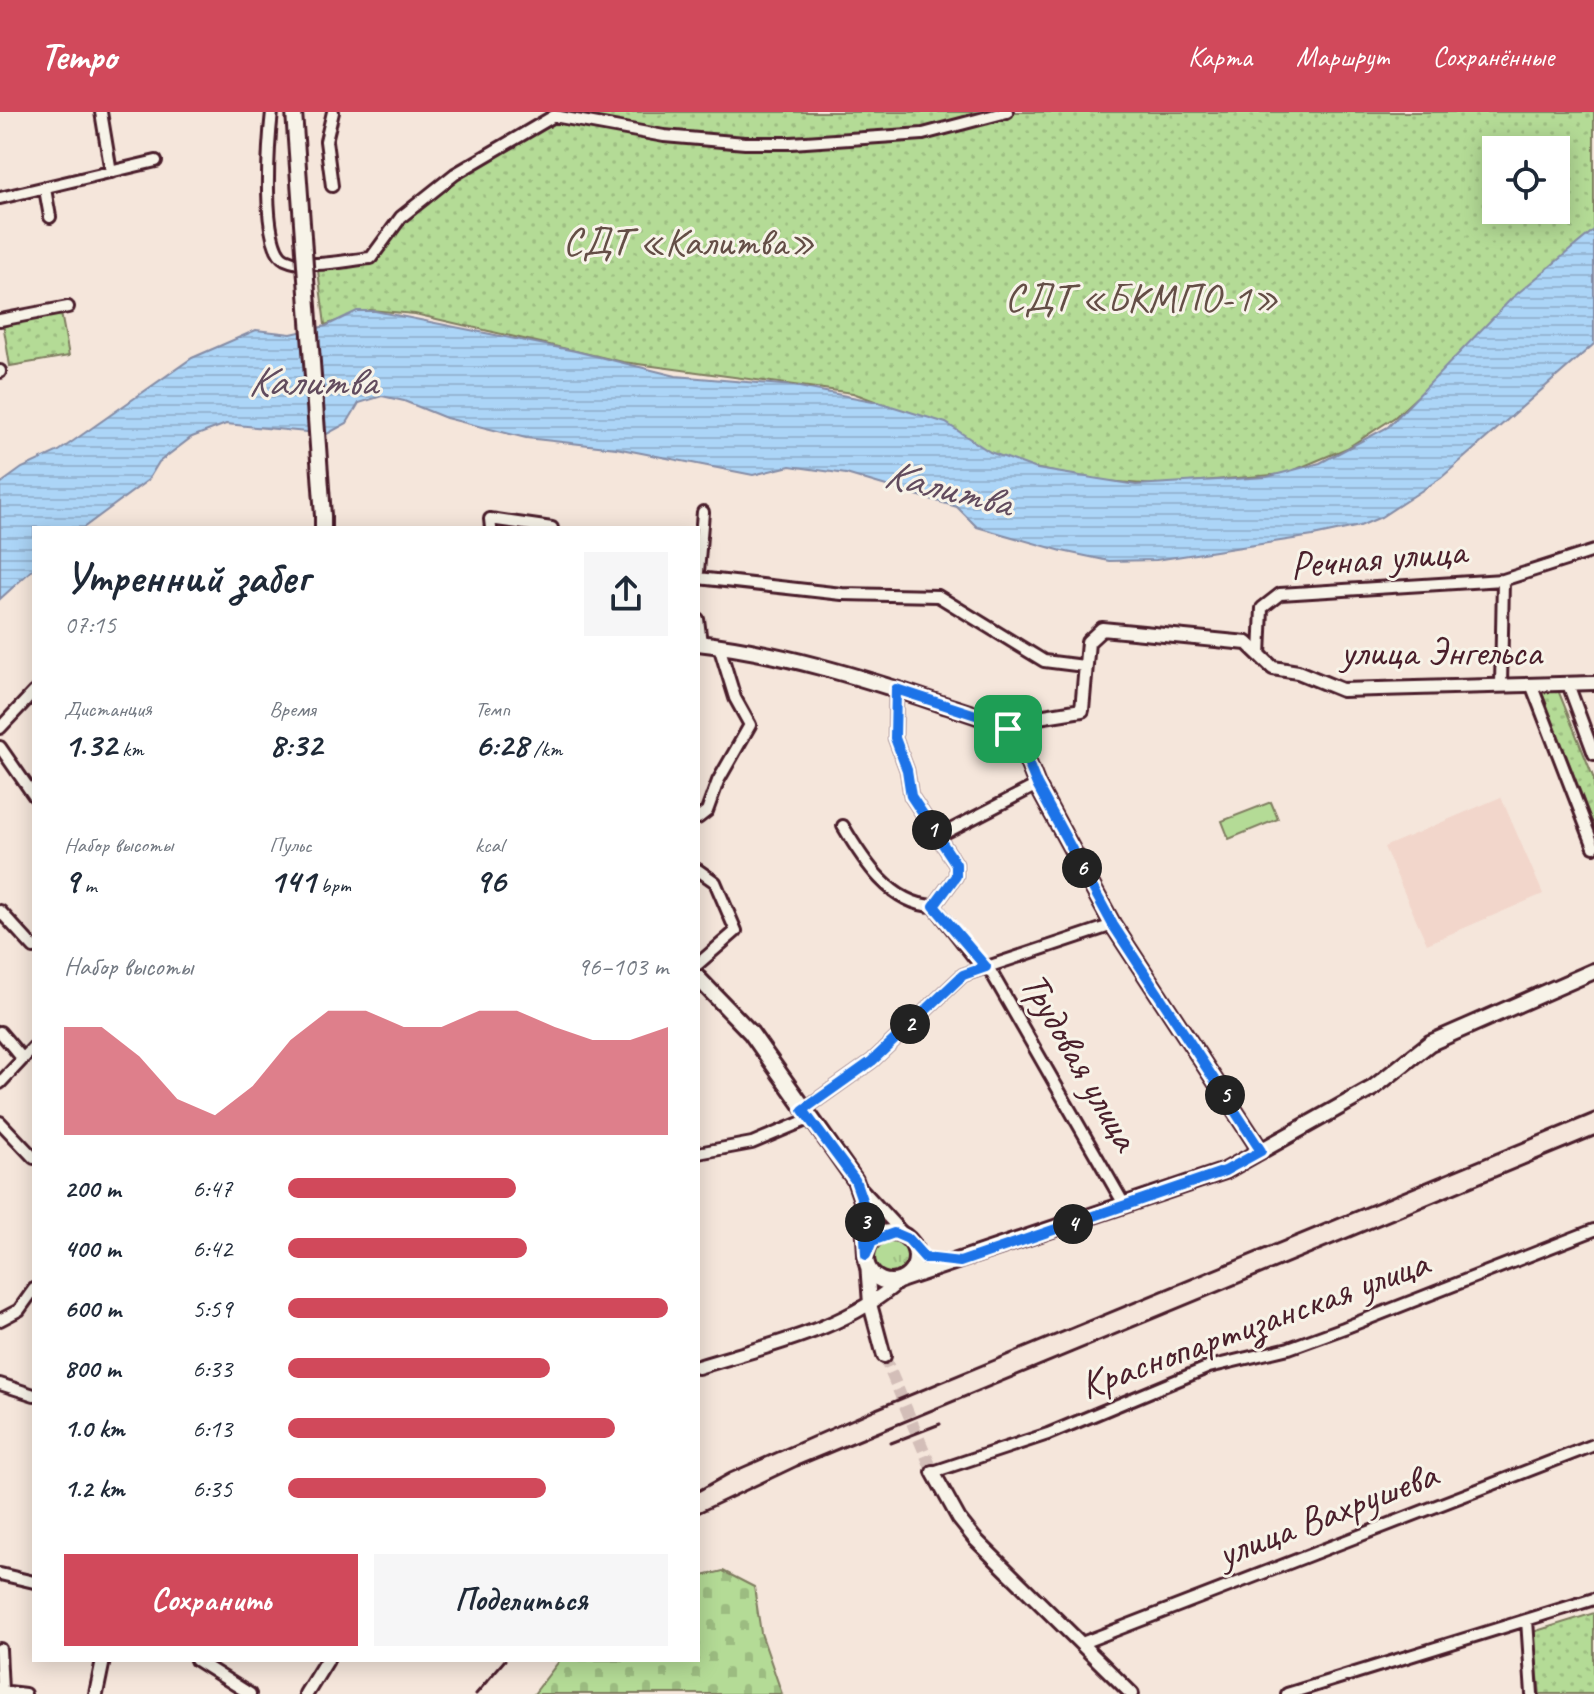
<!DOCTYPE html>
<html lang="ru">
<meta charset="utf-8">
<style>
:root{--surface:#fff;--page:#f6f6f7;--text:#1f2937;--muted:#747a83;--accent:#d1495b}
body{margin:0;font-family:Caveat,sans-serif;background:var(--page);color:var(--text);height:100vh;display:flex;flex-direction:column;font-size:30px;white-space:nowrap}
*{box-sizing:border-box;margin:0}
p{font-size:26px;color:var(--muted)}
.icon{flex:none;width:44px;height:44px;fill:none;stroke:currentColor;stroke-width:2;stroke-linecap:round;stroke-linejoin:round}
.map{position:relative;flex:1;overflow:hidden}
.drawer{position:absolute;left:32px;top:414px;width:668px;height:1136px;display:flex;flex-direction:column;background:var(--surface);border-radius:0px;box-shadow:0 4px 20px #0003}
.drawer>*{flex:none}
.controls{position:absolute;left:1482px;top:24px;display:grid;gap:16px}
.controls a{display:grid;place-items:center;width:88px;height:88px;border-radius:0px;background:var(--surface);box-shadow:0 4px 20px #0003;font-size:40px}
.pin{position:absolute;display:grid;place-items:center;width:68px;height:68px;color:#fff;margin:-34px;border-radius:16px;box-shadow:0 4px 12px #0006}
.km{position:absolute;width:40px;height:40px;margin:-20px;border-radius:50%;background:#222;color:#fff;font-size:22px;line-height:40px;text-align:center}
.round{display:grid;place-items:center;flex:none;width:84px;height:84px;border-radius:0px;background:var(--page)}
.overview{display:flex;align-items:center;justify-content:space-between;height:136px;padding:0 32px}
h1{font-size:44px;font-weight:600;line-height:60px}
.metrics{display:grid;grid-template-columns:repeat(3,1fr);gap:12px;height:136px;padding:8px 32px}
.metrics div{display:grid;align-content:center}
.metrics b{font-size:34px;font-weight:600}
.metrics small{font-size:22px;font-weight:400}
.metrics p{font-size:22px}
.chart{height:224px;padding:16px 32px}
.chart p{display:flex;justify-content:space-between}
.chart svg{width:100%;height:144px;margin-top:8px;fill:var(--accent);opacity:.7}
.button{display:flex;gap:16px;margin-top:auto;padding:16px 32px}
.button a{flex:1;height:92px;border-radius:0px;background:var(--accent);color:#fff;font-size:32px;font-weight:600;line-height:92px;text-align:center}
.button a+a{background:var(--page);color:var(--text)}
ul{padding:0 32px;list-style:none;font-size:26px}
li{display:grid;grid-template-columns:128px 96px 1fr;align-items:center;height:60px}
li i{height:20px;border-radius:10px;background:var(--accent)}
header{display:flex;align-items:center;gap:48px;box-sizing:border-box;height:112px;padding:0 40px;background:var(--accent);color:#fff}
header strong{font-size:38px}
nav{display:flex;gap:44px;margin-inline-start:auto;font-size:28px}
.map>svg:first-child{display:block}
</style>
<header>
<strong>Tempo</strong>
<nav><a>Карта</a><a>Маршрут</a><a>Сохранённые</a></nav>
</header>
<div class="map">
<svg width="1594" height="1582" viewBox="0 0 1594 1582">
<defs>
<pattern id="grass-tufts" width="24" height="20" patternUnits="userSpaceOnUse" patternTransform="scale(2)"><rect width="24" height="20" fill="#b4db96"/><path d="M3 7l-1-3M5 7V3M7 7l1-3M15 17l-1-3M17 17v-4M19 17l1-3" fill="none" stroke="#9cbc81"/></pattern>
<pattern id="cemetery-stones" width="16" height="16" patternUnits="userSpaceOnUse" patternTransform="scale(2)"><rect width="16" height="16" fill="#b4db96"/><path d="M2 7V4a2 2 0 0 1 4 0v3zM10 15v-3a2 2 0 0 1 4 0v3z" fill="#9cbc81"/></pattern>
<pattern id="park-dots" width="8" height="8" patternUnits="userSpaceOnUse" patternTransform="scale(2)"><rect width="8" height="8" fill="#b4db96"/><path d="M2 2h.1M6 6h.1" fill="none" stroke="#9cbc81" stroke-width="1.8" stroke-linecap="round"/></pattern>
<pattern id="water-rules" width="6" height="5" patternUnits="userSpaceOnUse" patternTransform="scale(2)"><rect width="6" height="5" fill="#acd5f7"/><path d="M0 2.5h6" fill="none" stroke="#96b6d4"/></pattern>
</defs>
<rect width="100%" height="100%" fill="#f5e6db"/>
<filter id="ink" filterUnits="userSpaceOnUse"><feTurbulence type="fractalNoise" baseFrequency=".0125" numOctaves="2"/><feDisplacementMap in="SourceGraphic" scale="16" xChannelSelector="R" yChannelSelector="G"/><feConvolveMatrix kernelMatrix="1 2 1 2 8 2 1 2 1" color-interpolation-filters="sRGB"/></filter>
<g filter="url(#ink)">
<path fill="#f2d6cb" d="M1501,685L1543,782L1427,832L1384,735Z"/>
<path fill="url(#grass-tufts)" stroke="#7f7d60" stroke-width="2" d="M872 1145a19 19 0 1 1 38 0a19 19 0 1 1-38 0Z"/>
<path fill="url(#cemetery-stones)" stroke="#7f7d60" stroke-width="2" d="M723,1459L754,1475L761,1521L782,1582H534L560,1548H698V1465Z"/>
<path fill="url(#park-dots)" stroke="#7f7d60" stroke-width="2" fill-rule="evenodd" d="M556,0H1594V122L1395,305L1347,336L1285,362L1155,373L1094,368L1019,353L963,331L902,299L853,281L623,250L415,202L370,198L325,213L317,151L371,146L398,108L443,69ZM1496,38H1556V98H1496Z
M61,201L69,244L10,254L3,211Z
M1541,578H1558L1594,667V715Z
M1594,1501V1582H1540L1533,1520Z"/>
<path fill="#b4db96" stroke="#7f7d60" stroke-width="2" d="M1271,690L1278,707L1229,727L1222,709Z"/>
<path fill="url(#water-rules)" stroke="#858ca5" stroke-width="2" d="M1594,118V232L1441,366L1381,405L1360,414L1313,424L1156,448L1109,449L1062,439L977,415L957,395L846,362L790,354L753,363L616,336L526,326L446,306L404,289L382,284L359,291L347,311L327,322L226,312L192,325L159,350L148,368L83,416H34V456L0,487V372L22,356L59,339L192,246L256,218L291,222L326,214L357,199H375L575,239L676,264L794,274L878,290L946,311L990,340L1037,357L1136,373L1267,365L1320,351L1388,315L1511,187Z"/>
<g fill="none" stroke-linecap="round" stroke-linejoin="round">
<path stroke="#d3beb8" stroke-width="12" stroke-dasharray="12 6" stroke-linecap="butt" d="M884,1244L933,1360"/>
<defs>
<path id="minor" d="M101,0L111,60
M272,0C269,27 260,135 285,147C309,158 346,148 371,146L401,105L455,62L554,4L664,24L745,31H791L923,22L1007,0
M332,74L326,29L333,0
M45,77L50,105
M0,86L156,49
M0,208L68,195
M0,259V260
M491,416L490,407L552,416
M698,460L703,400
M698,466L842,482L938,484L1044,549L1084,554
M698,507L701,531
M1260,544L1262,496L1280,482L1503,468L1594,439
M1531,572L1594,735
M1568,572L1594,642
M1501,573L1503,468
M896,577L895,626L907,658L911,684L956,752V764L934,794
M0,616L34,580
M0,635L34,684
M698,706L707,699L718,669L750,613L735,586L719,534
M843,714C863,748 891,793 934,794
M937,725L1037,673
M698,758L715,770L736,819L698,852
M934,794L976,848L991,860L1125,1094
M0,799L34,836
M0,920L23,947
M0,971L34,935
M803,998L872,949L963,863L1113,813
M0,1010L34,1046
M698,1041L752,1031L809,1007
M861,1076L908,1127
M0,1208L19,1198L34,1177
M0,1272L34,1283
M933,1360L1048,1322L1209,1255L1289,1236L1344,1216L1594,1118
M0,1462L34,1470
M1527,1508L1532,1582
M1082,1531L1594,1333
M0,1537L2,1579
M196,1548L250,1582
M0,1579L25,1582
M1287,1582L1594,1487"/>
<path id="tertiary" d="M1008,617L1032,606L1082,598L1088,530L1102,517L1247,531L1273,556L1298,560L1342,578L1594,571
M867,1151L870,1192L884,1244
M698,1255C765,1234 846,1218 899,1169
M933,1360L959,1407L975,1427L1132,1582
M96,1582L103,1548
M306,1582L327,1548"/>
<path id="secondary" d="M294,0L303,125
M323,404V416
M698,531C778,540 861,565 938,591C965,600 994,607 1017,623L1037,673L1113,813L1261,1039
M698,866L751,921L855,1068L863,1091L866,1143
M866 1145a25 25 0 1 1 50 0a25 25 0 1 1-50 0Z
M903,1167L1225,1059L1373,976L1430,931L1594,859"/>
</defs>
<use href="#minor" stroke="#4a1f2b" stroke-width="16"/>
<use href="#tertiary" stroke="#4a1f2b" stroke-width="18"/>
<use href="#secondary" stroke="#4a1f2b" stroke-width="20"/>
<use href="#minor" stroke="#f7f3e8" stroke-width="10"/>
<use href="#tertiary" stroke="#f7f3e8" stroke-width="12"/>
<use href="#secondary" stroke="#f7f3e8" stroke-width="14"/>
<path stroke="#4a1f2b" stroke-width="3" d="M891,1331L940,1312
M698,1379L730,1361L876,1297L1594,1001
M698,1401L797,1354L1594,1024
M476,1582L505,1548"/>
<defs>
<path id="secondary-bridge" d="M303,125L323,404"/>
</defs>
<use href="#secondary-bridge" stroke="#4a1f2b" stroke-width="20" stroke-linecap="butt"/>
<use href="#secondary-bridge" stroke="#f7f3e8" stroke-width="14"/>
</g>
</g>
<g fill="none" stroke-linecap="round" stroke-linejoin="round" filter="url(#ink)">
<defs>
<path id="route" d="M896,577L988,607L1017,623L1037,673L1113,813L1261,1039L1225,1059L960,1150L925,1146L908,1127L894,1121L872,1129L866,1143L863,1091L855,1068L803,998L872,949L963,863L986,855L934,794L956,764V752L911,684L907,658L895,626Z"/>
</defs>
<use href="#route" stroke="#fff" stroke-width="16"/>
<use href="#route" stroke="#1a73e8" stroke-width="10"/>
</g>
<g text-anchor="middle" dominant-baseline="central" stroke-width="6" stroke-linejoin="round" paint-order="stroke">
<g font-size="40" fill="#644e46" stroke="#f7f3e8">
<text x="689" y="130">СДТ «Калитва»</text>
<text x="1142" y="186">СДТ «БКМПО-1»</text>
</g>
<g font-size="40" fill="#4a1f2b" stroke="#f7f3e8">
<text transform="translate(1378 446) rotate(-5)">Речная улица</text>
<text x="1441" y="540">улица Энгельса</text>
<text transform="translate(1080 949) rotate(60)">Трудовая улица</text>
<text transform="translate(1254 1212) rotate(-20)">Краснопартизанская улица</text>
<text transform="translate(1327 1402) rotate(-21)">улица Вахрушева</text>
</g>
<g font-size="42" font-style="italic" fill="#624c5e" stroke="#f7f3e8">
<text x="312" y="269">Калитва</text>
<text transform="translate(948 376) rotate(14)">Калитва</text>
</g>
</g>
</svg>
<div class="controls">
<a><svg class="icon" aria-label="locate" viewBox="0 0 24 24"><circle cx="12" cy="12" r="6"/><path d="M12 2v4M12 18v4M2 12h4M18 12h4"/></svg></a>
</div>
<div class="pin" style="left:1008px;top:617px;background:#1e9e55"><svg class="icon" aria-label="arrive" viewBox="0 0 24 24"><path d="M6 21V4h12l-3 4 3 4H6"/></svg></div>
<b class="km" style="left:932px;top:718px">1</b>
<b class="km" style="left:910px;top:912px">2</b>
<b class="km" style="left:865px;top:1110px">3</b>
<b class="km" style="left:1073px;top:1112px">4</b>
<b class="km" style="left:1225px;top:983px">5</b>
<b class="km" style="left:1082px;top:756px">6</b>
<section class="drawer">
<div class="overview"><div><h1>Утренний забег</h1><p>07:15</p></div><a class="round"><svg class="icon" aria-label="share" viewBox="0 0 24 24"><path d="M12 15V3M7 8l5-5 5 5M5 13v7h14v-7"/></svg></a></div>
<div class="metrics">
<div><p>Дистанция</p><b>1.32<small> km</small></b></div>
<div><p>Время</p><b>8:32</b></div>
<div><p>Темп</p><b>6:28<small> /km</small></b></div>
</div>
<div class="metrics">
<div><p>Набор высоты</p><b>9<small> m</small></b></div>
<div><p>Пульс</p><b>141<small> bpm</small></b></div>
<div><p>kcal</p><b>96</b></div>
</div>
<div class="chart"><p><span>Набор высоты</span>96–103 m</p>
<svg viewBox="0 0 160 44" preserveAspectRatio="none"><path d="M0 44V11L10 11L20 20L30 33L40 38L50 29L60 15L70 6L80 6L90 11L100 11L110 6L120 6L130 11L140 15L150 15L160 11V44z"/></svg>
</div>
<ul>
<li><b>200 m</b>6:47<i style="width:60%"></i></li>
<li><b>400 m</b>6:42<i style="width:63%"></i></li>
<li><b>600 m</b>5:59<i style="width:100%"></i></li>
<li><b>800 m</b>6:33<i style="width:69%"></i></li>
<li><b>1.0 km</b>6:13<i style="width:86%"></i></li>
<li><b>1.2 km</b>6:35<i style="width:68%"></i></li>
</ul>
<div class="button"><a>Сохранить</a><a>Поделиться</a></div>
</section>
</div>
